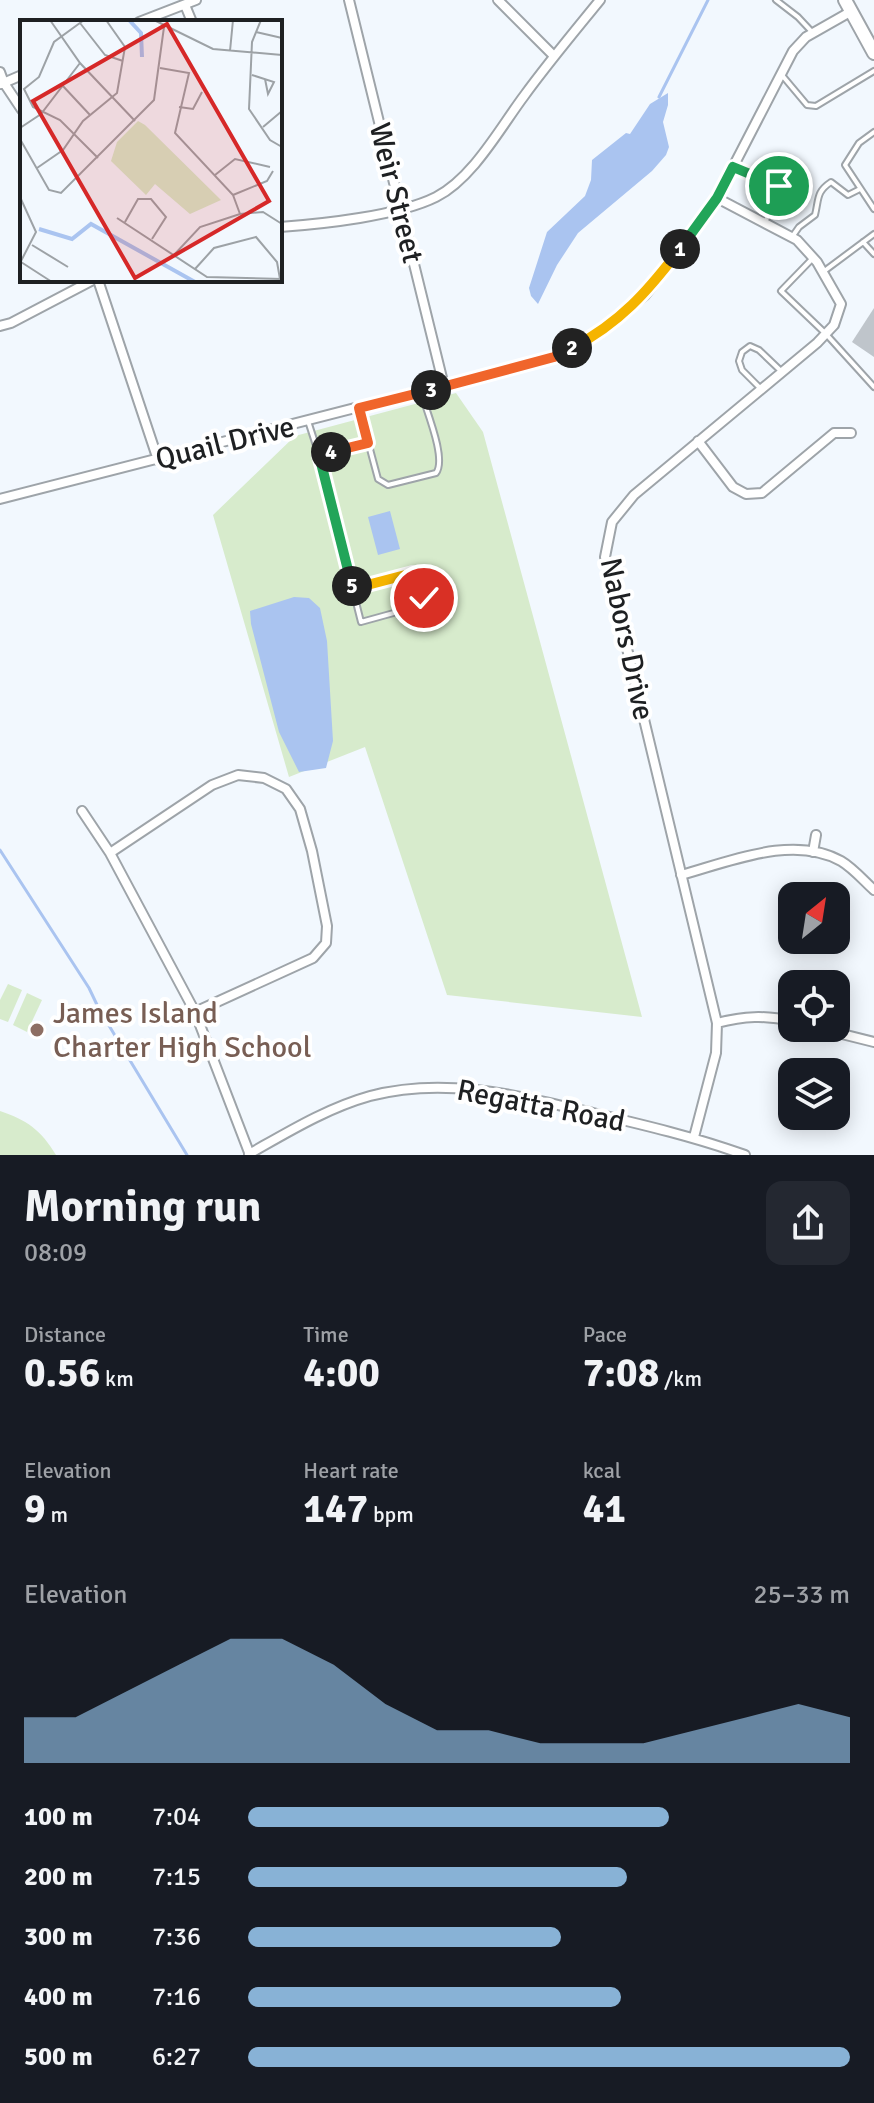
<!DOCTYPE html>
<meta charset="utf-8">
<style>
:root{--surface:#171b24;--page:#242831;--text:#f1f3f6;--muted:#9ea1a6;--accent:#88b2d6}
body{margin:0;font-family:Signika,sans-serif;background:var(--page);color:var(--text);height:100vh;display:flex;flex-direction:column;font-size:30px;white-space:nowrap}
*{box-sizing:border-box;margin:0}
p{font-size:26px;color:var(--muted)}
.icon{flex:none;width:44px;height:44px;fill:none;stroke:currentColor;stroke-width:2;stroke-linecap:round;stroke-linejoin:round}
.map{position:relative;height:1155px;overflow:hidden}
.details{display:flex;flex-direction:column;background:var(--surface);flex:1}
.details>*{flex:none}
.needle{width:52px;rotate:30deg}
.buttons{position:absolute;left:778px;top:882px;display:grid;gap:16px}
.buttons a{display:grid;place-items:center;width:72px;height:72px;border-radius:16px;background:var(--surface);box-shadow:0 4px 20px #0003;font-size:40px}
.pin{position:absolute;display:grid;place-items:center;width:68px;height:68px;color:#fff;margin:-34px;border:4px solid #fff;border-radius:50%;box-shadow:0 2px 8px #0007}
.km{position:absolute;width:40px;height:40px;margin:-20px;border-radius:50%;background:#222;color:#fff;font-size:22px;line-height:40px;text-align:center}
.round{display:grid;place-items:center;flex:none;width:84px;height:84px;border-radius:16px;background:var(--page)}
.overview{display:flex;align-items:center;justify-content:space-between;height:136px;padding:0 24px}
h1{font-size:44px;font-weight:700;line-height:60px}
.stats{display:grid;grid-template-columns:repeat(3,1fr);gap:12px;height:136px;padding:8px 24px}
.stats div{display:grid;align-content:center}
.stats b{font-size:40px;font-weight:700}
.stats small{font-size:22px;font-weight:400}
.stats p{font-size:22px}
.chart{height:224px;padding:16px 24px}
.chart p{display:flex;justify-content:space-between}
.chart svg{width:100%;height:144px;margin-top:8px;fill:var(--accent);opacity:.7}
ul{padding:0 24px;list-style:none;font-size:26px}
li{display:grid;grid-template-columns:128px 96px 1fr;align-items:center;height:60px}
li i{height:20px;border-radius:10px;background:var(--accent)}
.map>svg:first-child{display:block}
</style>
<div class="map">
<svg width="874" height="1155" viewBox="0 0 874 1155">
<rect width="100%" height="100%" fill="#f2f8fe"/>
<path fill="#d7ebcc" d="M456,393L483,432L642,1017L447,995L365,747L289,777L213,515L295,436Z
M8,984L22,990L8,1022L0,1019V1000Z
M27,993L42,1000L27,1032L13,1025Z
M0,1111C27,1120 41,1130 56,1155H0Z"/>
<path fill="#aac4f0" d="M668,93V105L663,122L669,147L666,155L652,171L578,233L557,265L538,304L531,296L529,288L547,232L585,196L591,180L592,160L626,133L630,134L650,104Z
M390,511L400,549L378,555L368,517Z
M294,597L309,598L320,608L327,641L333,741L326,768L299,772L279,732L251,624L250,611Z"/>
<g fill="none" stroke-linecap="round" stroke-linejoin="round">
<path stroke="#aac4f0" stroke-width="3" d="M659,97L708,0
M0,850L89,988L99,1009L187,1155"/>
</g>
<path fill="#bfc5cb" d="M874,308V357L852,342Z"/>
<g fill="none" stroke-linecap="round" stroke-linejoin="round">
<defs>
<path id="lane" d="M776,0L798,17L813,33
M781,74L807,105L816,106L874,71
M874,132L859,143L845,165L874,209
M733,167L779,186L765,223
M792,237L799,227L815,215C819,199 816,192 831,182L848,195L860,189
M863,242L874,254
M813,258L781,291L826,334L874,387
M823,272L874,234
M761,389L742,370L739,361L742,352L750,346L759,350L781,371
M359,408L378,479L388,485L436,473C447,459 426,410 421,392
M308,421L319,455L368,443
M319,455L361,622L419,606L424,598L419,576L413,573L352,589"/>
<path id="street" d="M349,0L444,386
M498,0L554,56
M185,5L192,22
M139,22L196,0
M0,72L4,83L22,110
M1,84L22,75
M280,227C322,224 398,216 436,197C473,178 500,128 524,96C548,63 574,32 600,0
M98,280L158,460
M0,326L11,323L93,280
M698,441L733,487L746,494L762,493L834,433H851
M0,499L554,357L596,335L645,295L694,232L717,198L793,51L806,37L850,12
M82,811L110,853L195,1012L250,1155
M813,852L816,835
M110,853L212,785L238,775L264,778L286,789L300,809L312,851L327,926L326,943L313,958L195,1012
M681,875C729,862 793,834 841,861C853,868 864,881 874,890
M717,1023C744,1016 765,1015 792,1021
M818,1028L874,1042
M694,1137L716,1053L717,1023L605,557L612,522L634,495L817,343L834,325L841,304L817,262L797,240L717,198
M249,1154C288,1132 327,1108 370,1096C446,1076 519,1096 593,1113C644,1125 695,1137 745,1155"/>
<path id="secondary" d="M845,0L874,53"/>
</defs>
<use href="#lane" stroke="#9ea4a9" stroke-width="8"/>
<use href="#street" stroke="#9ea4a9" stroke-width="12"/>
<use href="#secondary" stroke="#9ea4a9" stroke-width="16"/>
<use href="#lane" stroke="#fff" stroke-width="4"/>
<use href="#street" stroke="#fff" stroke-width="8"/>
<use href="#secondary" stroke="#fff" stroke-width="12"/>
</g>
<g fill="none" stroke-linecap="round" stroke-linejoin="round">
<defs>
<path id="split-1" d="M680,249L717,198L733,167L779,186"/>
<path id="split-2" d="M572,348C620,323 648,291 680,249"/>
<path id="split-3" d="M431,390L554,357L572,348"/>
<path id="split-4" d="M331,452L368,443L359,408L431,390"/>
<path id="split-5" d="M331,452L319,455L352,586"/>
<path id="split-6" d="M352,586V589L413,573L419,576L424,598"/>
</defs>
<use href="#split-1" stroke="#fff" stroke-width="16"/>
<use href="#split-2" stroke="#fff" stroke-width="16"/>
<use href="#split-3" stroke="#fff" stroke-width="16"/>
<use href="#split-4" stroke="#fff" stroke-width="16"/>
<use href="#split-5" stroke="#fff" stroke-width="16"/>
<use href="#split-6" stroke="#fff" stroke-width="16"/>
<use href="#split-1" stroke="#22a559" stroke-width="10"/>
<use href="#split-2" stroke="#f5b400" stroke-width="10"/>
<use href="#split-3" stroke="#f0652b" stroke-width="10"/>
<use href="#split-4" stroke="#f0652b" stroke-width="10"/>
<use href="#split-5" stroke="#22a559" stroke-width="10"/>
<use href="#split-6" stroke="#f5b400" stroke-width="10"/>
</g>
<circle fill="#8d6e63" stroke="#fff" stroke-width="3" cx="37" cy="1030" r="8"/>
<g text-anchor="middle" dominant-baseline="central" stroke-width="8" stroke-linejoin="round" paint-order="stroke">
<g font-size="30" fill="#1e2022" stroke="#fff">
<text transform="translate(396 193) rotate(76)">Weir Street</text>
<text transform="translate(225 443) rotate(-14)">Quail Drive</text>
<text transform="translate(627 639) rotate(78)">Nabors Drive</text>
<text transform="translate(541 1106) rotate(11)">Regatta Road</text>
</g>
<g font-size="30" fill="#785e54" stroke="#fff" text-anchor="start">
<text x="53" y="1013">James Island<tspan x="53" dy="34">Charter High School</tspan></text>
</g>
</g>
<g transform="translate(20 20)">
<rect width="262" height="262" fill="#f2f8fe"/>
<path d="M118,101L125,105L201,180L170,194L135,164L126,175L91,141L97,122Z" fill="#d7ebcc"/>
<path fill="none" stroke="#aac4f0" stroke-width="4" d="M109,0L121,13L122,37M19,209L52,219L71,204L175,262"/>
<path fill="none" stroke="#9da2a6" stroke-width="2" d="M30,0L60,43L115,101M64,0L34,22L19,57L4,69L13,87L40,100L78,138M134,0L193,29L262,35M241,0L232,22L229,89L250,120L262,127M60,3L85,35L103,41M236,12L262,18M210,31L213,0M140,48L169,53L155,113L213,175L220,194M232,55L254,62L248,74L245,59M42,65L70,95M159,87L173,89L182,72M243,107L262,91M0,108L21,94L60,43M0,119L29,170L41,173L134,80L144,7M17,148L43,130L63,101L97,73L105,27L86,0M195,155L215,139L250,147M213,175L247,161L253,151M0,177L16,212L0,243M97,198L187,257L262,259M105,202L118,179H131L146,197L132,219M12,225L48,247M153,236L180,207L220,194L243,192L262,204M1,242L32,262M175,249L194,228L236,217L257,242L260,259"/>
<path fill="#d62828" fill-opacity="0.15" stroke="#d62828" stroke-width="4" d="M147,4L249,181L115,258L13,81Z"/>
<rect width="262" height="262" fill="none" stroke="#1e2022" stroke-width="4"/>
</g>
</svg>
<div class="buttons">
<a><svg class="needle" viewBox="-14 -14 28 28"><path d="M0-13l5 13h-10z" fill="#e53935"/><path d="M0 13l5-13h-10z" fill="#9ea1a6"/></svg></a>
<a><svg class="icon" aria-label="locate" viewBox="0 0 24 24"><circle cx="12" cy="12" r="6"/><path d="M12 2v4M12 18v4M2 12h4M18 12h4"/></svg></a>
<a><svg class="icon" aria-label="layers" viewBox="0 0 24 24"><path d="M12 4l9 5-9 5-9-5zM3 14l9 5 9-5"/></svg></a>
</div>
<div class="pin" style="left:779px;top:186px;background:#1e9e55"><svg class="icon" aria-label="arrive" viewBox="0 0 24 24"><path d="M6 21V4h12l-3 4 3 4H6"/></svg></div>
<div class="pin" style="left:424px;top:598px;background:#d93025"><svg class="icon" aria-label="check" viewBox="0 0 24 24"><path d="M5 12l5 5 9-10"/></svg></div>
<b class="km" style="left:680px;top:249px">1</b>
<b class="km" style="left:572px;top:348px">2</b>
<b class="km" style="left:431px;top:390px">3</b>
<b class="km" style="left:331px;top:452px">4</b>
<b class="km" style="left:352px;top:586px">5</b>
</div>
<section class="details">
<div class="overview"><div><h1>Morning run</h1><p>08:09</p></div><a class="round"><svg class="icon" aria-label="share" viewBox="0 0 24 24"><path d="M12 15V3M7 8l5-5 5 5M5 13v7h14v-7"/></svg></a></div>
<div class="stats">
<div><p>Distance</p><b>0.56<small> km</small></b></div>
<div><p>Time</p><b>4:00</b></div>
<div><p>Pace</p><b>7:08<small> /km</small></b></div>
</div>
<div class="stats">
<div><p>Elevation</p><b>9<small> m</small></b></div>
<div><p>Heart rate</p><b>147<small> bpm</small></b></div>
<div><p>kcal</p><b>41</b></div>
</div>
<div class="chart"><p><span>Elevation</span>25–33 m</p>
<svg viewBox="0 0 160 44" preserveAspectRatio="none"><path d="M0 44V30L10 30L20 22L30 14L40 6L50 6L60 14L70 26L80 34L90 34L100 38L110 38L120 38L130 34L140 30L150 26L160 30V44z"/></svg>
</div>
<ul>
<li><b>100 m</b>7:04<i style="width:70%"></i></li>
<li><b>200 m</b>7:15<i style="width:63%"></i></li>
<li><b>300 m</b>7:36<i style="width:52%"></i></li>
<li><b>400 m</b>7:16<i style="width:62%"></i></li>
<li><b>500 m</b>6:27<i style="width:100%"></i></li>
</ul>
</section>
